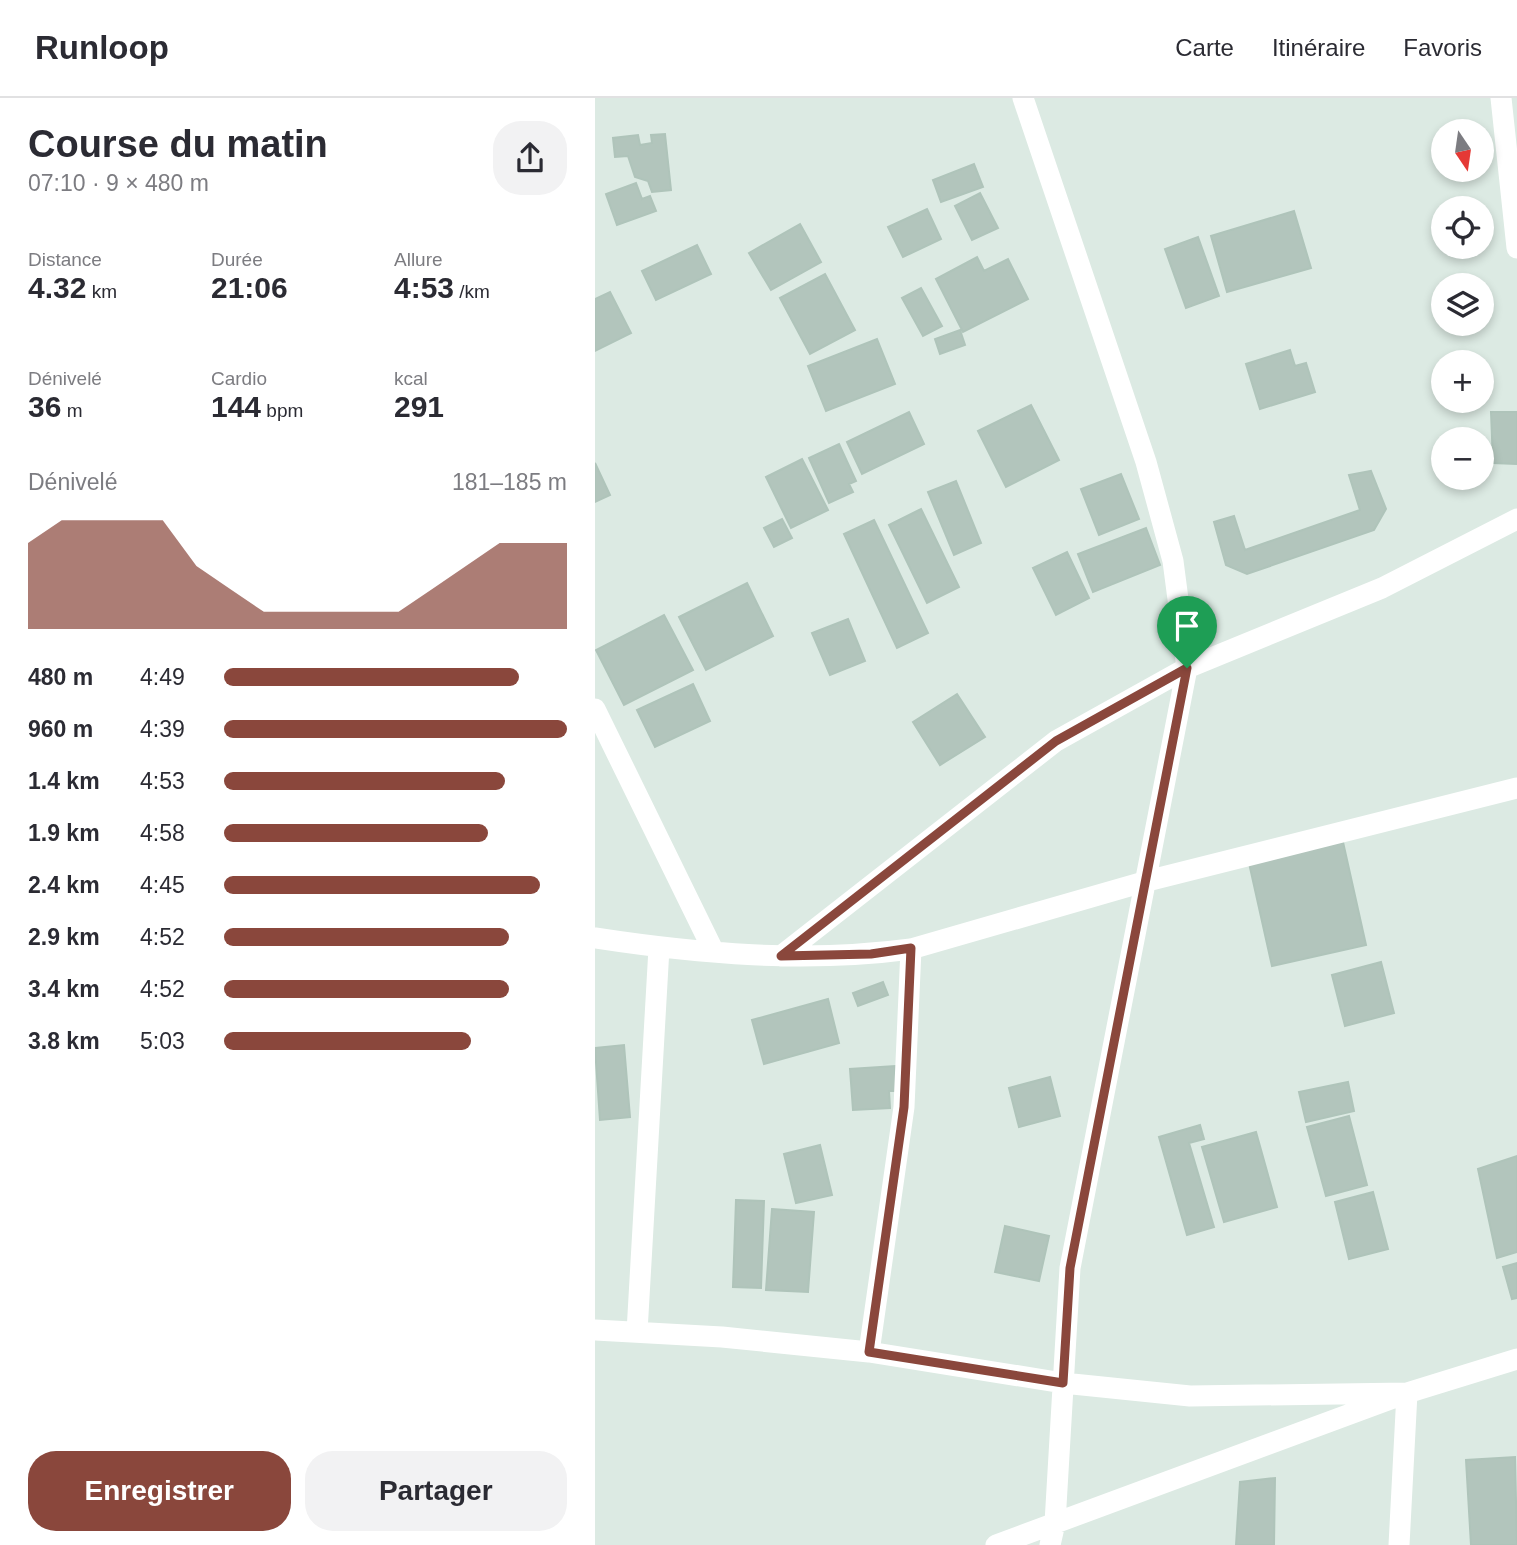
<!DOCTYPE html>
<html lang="fr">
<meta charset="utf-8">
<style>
:root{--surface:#fff;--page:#f2f2f3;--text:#2b2b33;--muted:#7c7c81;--line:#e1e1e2;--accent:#8a473c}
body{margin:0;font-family:Arial,sans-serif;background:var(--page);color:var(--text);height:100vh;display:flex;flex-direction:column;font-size:26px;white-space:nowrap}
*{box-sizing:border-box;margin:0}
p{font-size:23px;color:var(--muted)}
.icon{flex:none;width:38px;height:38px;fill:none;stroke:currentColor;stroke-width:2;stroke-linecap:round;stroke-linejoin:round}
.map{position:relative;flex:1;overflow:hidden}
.drawer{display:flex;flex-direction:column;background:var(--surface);width:595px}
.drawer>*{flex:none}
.needle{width:46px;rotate:167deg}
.fabs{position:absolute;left:836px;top:21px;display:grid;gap:14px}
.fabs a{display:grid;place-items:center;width:63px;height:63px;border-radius:50%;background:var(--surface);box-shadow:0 4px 10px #0003;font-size:35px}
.pin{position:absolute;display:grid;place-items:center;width:60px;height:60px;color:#fff;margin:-72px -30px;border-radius:50% 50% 50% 0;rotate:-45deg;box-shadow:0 0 7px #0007}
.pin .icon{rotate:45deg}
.round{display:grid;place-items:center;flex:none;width:74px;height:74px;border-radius:28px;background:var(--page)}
.head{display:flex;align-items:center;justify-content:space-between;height:119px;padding:0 28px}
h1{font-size:38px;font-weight:800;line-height:52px}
.figures{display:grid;grid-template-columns:repeat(3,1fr);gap:10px;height:119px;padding:7px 28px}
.figures div{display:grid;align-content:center}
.figures b{font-size:30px;font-weight:800}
.figures small{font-size:19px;font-weight:400}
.figures p{font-size:19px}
.chart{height:196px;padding:14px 28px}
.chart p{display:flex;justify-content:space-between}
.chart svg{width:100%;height:126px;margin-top:7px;fill:var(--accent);opacity:.7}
.button{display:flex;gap:14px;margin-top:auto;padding:14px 28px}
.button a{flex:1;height:80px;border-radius:28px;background:var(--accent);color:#fff;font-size:28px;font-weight:800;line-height:80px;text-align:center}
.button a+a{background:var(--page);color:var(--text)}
ul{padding:0 28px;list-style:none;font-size:23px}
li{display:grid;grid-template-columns:112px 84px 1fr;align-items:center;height:52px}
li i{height:18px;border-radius:9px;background:var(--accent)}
header{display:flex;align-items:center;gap:42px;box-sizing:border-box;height:98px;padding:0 35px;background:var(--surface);border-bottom:2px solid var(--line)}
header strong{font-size:33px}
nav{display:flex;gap:38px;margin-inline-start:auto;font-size:24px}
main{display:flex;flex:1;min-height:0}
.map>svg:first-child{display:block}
</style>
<header>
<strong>Runloop</strong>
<nav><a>Carte</a><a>Itinéraire</a><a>Favoris</a></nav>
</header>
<main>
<section class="drawer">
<div class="head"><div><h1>Course du matin</h1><p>07:10 · 9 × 480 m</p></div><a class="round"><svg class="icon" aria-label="share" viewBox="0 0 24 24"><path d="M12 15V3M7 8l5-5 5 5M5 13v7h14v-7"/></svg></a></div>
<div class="figures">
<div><p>Distance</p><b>4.32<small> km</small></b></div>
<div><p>Durée</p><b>21:06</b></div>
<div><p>Allure</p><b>4:53<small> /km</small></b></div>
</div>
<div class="figures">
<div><p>Dénivelé</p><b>36<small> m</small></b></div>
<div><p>Cardio</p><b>144<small> bpm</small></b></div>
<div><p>kcal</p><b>291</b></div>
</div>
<div class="chart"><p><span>Dénivelé</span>181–185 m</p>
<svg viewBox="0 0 160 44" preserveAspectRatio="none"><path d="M0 44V14L10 6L20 6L30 6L40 6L50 22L60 30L70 38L80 38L90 38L100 38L110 38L120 30L130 22L140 14L150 14L160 14V44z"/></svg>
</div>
<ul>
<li><b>480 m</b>4:49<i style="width:86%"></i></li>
<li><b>960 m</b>4:39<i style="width:100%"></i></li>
<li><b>1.4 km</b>4:53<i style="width:82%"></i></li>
<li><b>1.9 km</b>4:58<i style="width:77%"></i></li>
<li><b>2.4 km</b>4:45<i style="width:92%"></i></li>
<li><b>2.9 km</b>4:52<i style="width:83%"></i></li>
<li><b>3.4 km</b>4:52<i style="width:83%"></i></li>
<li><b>3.8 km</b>5:03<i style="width:72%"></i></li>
</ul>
<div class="button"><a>Enregistrer</a><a>Partager</a></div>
</section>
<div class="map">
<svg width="922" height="1447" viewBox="0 0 922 1447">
<rect width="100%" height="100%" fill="#dceae3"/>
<path fill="#b2c5bc" stroke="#afc4ba" stroke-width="2" d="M70,36L76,92L57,94L53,83L40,79L33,58L20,59L18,40L43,37L45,47L57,45L56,37Z
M379,66L388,89L346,104L338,82Z
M41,85L47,101L55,98L61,113L22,127L11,96Z
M385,95L403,130L377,142L360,108Z
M332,111L346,141L308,159L293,129Z
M699,113L716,170L632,194L616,138Z
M205,126L226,164L176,192L154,155Z
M603,139L624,198L591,210L570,151Z
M102,147L116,176L61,202L47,173Z
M382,159L389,173L413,161L433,201L368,234L341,181Z
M230,176L260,232L215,256L185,200Z
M326,190L347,228L328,238L307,200Z
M15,194L36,235L0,253V201Z
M365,232L370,247L345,256L340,241Z
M282,241L300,286L231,313L213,268Z
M695,252L700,268L711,265L720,294L665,311L651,266Z
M436,307L464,362L411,389L383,333Z
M314,314L329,346L267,376L252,344Z
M896,314H922V366L898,365Z
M244,346L261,383L254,386L258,394L234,405L214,360Z
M207,361L233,412L196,430L171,379Z
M0,365L15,397L0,404Z
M776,373L791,411L779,432L652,476L631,467L619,424L639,418L650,452L765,412L754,377Z
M526,376L544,421L504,437L486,391Z
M361,383L386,445L359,457L333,394Z
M326,411L364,489L332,505L294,427Z
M187,421L197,440L179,449L169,430Z
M279,422L333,535L302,550L249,436Z
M551,430L565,467L498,494L483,456Z
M472,454L494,500L461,517L438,470Z
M152,485L178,538L111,572L84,519Z
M69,517L98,572L29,607L1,552Z
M253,521L270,563L235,577L217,535Z
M98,586L115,623L60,649L42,612Z
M362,596L390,639L345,667L318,624Z
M748,744L771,847L677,868L654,765Z
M786,864L799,915L750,928L737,877Z
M288,884L293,897L263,908L258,895Z
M233,901L244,945L169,966L157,922Z
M29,947L35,1019L5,1022L0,950Z
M300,968L301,993H294L295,1010L258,1012L255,971Z
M455,979L465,1018L424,1029L414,990Z
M753,984L759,1013L711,1024L704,994Z
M754,1018L772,1087L731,1098L712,1029Z
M605,1027L609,1041L594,1045L619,1129L592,1137L564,1039Z
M661,1034L682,1109L629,1124L607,1049Z
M225,1047L237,1097L201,1105L189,1056Z
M922,1058V1154L902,1160L883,1071Z
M778,1094L793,1151L754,1161L740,1104Z
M141,1102L169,1103L166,1190L138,1189Z
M177,1111L219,1114L213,1194L171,1192Z
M410,1128L454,1138L444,1183L400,1174Z
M922,1165V1200L917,1201L908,1169Z
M920,1359L922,1447H876L871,1362Z
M680,1380L679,1447H641L645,1384Z"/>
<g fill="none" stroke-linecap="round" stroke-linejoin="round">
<path stroke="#fff" stroke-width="21" d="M428,0L551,364L578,463L592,570L475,1170L460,1425L455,1447
M906,0L922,150
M0,611L119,854
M0,840C104,856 211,865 316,851L552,783L922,690
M186,858L461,643L592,570L787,490L922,421
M0,1232L127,1239L274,1254L468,1285L595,1298L812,1295L804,1447
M42,1234L64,850
M274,1254L309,1009L316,851
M401,1447L812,1295L922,1261"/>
</g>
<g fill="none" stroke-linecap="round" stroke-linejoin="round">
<defs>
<path id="route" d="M592,570L475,1170L468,1285L274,1254L309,1009L316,850L276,856L186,858L461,643Z"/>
</defs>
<use href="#route" stroke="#fff" stroke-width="14"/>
<use href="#route" stroke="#8a473c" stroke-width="9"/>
</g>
</svg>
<div class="fabs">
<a><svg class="needle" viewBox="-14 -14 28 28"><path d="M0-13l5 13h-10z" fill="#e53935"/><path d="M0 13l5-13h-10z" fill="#7c7c81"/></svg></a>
<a><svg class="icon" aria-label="locate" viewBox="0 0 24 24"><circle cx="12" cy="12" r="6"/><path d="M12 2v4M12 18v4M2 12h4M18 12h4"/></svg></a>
<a><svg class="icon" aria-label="layers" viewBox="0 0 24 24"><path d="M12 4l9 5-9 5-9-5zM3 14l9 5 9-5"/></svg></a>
<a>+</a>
<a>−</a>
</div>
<div class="pin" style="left:592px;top:570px;background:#1e9e55"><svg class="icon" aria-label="arrive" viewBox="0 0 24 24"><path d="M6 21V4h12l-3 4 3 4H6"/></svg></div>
</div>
</main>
